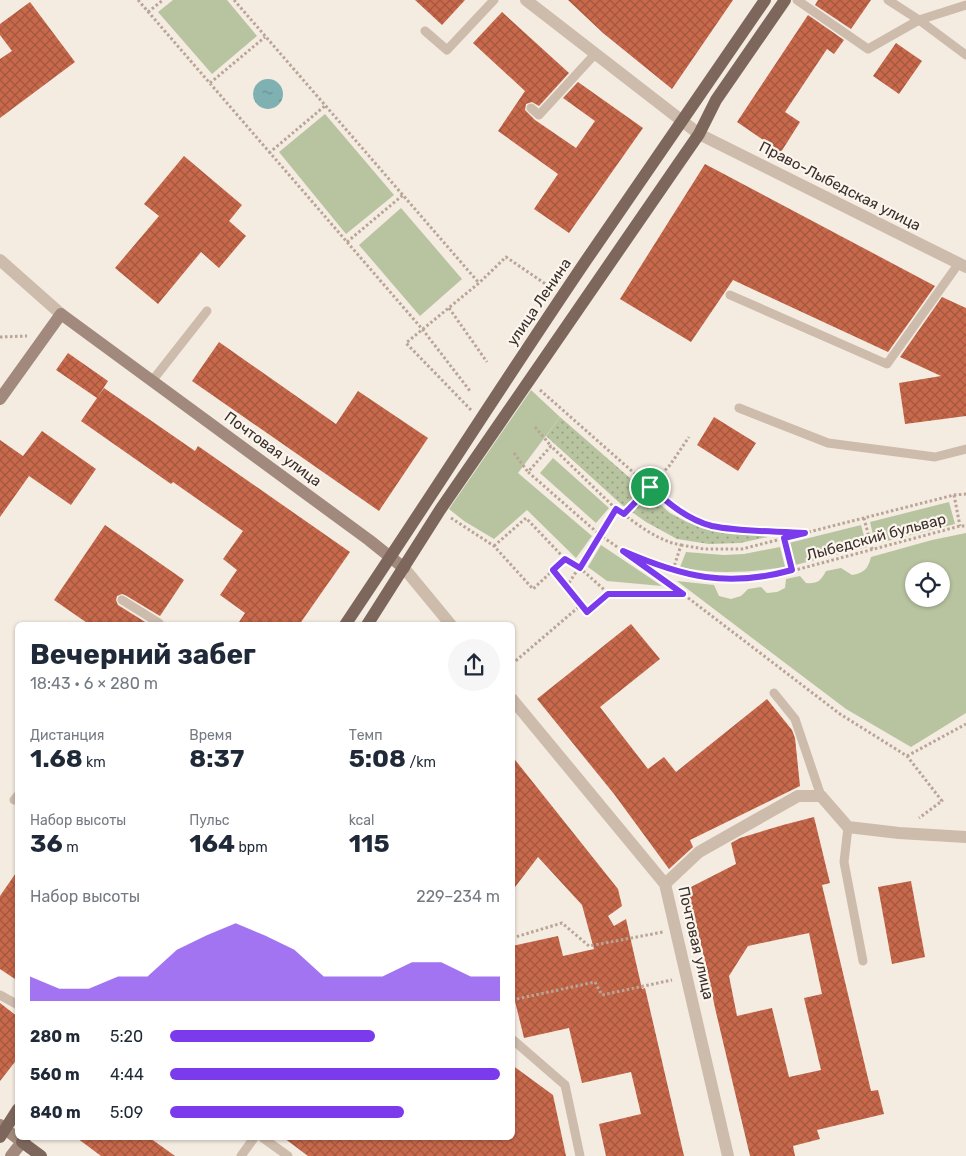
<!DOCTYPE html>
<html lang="ru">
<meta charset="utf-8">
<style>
:root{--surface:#fff;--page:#f6f6f7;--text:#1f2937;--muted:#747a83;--accent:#7c3aed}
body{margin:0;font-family:Rubik,sans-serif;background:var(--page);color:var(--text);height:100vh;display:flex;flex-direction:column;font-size:19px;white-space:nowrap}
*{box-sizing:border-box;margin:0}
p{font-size:16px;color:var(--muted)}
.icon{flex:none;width:28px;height:28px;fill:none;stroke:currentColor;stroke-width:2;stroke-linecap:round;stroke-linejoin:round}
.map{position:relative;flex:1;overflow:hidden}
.panel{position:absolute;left:15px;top:622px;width:500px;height:518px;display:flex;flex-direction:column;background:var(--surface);border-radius:8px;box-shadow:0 1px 4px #0004}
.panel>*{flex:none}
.tools{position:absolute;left:905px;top:562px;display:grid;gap:10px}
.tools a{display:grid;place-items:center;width:45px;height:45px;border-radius:50%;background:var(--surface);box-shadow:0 1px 4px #0004;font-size:25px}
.pin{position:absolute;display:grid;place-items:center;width:42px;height:42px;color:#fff;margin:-21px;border:2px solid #fff;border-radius:50%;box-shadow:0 1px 5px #0007}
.round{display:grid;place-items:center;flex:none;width:52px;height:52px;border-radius:26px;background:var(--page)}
.summary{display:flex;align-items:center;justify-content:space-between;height:85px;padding:0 15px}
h1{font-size:28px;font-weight:700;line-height:38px}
.stats{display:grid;grid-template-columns:repeat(3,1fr);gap:8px;height:85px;padding:5px 15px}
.stats div{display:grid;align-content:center}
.stats b{font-size:25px;font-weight:700}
.stats small{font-size:14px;font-weight:400}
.stats p{font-size:14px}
.chart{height:140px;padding:10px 15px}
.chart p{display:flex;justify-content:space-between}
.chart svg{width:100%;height:90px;margin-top:5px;fill:var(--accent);opacity:.7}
ul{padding:0 15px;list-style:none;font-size:16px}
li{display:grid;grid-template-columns:80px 60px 1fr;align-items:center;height:38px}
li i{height:12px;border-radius:6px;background:var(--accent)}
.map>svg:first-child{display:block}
</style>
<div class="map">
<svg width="966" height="1156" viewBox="0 0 966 1156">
<defs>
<pattern id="park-dots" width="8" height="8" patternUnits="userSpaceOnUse" patternTransform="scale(1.25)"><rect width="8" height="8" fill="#b8c4a0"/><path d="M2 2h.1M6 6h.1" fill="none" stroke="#97a083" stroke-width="1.8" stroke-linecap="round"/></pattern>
<pattern id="water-ripples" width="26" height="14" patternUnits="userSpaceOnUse" patternTransform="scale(1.25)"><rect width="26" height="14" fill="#7fb0b2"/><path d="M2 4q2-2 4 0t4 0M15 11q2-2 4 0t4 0" fill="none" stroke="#699091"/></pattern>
<pattern id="building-cross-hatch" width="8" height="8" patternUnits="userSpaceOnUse" patternTransform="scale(1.25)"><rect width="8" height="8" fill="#c8694b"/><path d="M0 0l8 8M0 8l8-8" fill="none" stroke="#a4573f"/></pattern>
</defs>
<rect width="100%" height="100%" fill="#f4ebe1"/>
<path fill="#b8c4a0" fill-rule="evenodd" d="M173,0H227L257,36L212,74L158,12Z
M325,114L394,195L346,234L279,152Z
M401,208L462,279L420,316L359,245Z
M531,390L560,417L518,473L592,536L576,558L527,510L494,539L464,521L449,509Z
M553,458L609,508L596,523L540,473Z
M949,502L955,524L875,544L870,522Z
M861,525L867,547L795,565L789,543Z
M966,533V713L911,747L846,709L677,581L714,585L719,596L731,599L741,596L748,589L761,587L767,593L777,592L785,588L786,579L800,576L806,583C817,584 821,581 826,571L841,568L852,575C864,573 868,569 871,557L932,540ZM914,571H941V599H914Z
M601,545L662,586L607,581L588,567Z
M780,547L785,567C750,572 715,575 680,567L686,552L724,555L744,554Z"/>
<path fill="url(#park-dots)" d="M560,417L670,513L687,522L707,529L768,537L740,543L709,544L677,539L646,522L622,505L546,436Z"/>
<path fill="url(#water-ripples)" d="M253 94a15 15 0 1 1 30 0a15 15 0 1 1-30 0Z"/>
<path fill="url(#building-cross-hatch)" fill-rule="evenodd" d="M415,0H465L442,25Z
M568,0H733L672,89L603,33Z
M818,0H871L851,29L815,5Z
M30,2L75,62L0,118V59L12,51L0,35V24Z
M502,12L569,73L539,106L532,102L526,104L525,110L535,120L576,148L595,121L563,98L578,82L643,128L569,233L534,209L558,174L498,131L525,91L473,43Z
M808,15L844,40L834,54L827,49L785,112L800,122L781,152L737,122Z
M896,43L922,61L899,94L873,76Z
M184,156L242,205L229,221L246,236L219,268L201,252L158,304L115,268L159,216L144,204Z
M705,164L935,286L888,352L733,280L691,342L620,299Z
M942,297L966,308V416L905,424L899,383L941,376L900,357Z
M219,342L336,424L358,391L428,438L379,511L192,381Z
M68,353L108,381L97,398L56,370Z
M104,388L195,451L198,446L350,552L299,625H237L245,613L220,595L237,570L223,559L243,531L173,482L171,484L81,421Z
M714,417L756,443L738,471L697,445Z
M42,431L96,469L71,505L29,476L0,517V440L23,456Z
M105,525L184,580L160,616L125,595L122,594L117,596L116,600L118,605L150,625H90L54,600Z
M631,624L660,659L600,707L648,769L664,757L676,772L767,699L792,730L795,738L800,786L690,840L693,847L669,869L614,794L537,699Z
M512,756L618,889L622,906L608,916L614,926L626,919L642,989L645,988L684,1156H606L599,1124L641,1114L631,1072L582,1083L569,1028L524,1038L512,989V946L558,936L563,956L594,949L582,905L538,857L512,891Z
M814,817L830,883L822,885L871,1091L878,1090L884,1114L817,1130L820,1139L793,1146L795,1156H750L715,1008L708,973L687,889L736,864L731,843L740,838L783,825ZM809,933L822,994L804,998L821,1070L789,1077L772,1008L737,1016L729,976L748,946Z
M18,870V981L0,969V896Z
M911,881L925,957L892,964L878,887Z
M0,1003L18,1017V1058L0,1081Z
M512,1065L553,1095L566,1156H308L284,1138H512Z
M77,1138H150L175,1156H101Z"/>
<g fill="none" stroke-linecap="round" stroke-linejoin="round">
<path stroke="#b9a596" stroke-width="3" stroke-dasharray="2.5 2.5" stroke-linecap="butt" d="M138,0L423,330L470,391
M234,0L479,283
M148,12L163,0
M210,83L265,37
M269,153L326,105
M347,242L403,195
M449,308L487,362
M0,337L27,336
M540,390L650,487L674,507L694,519L712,526L805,533
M471,410L406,343L479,283L506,257L550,287
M535,427L551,446
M514,453L528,472
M954,495L960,526
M624,514L670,465L689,437
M451,518L494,546L533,589L565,559L580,568L609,594H683L840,714L907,756L942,801L919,818
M864,518L872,549
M783,538L792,571
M681,545L704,549H742L954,495L966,494
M494,546L526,518L565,559
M629,555L683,593
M553,570L567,586
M673,570L681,545C657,541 636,523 616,509L600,535L623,551L659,566L694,576L737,580L773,576L960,526H966
M609,594L587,612L567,586L600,535L528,472L551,446L616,509
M512,664L581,605
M907,756L966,724
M512,938L562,923L589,946L663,932
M512,1000L595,982L602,995L672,980"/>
<path stroke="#cdbbac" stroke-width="9" d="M797,0L868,49L919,20L966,55
M888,0L919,20L966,5
M425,31L447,50L494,0
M531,108L539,115L595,54
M730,295L887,364L959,263
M152,381L207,311
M739,408L828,443L935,457L966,449
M122,600L159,623L158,625
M774,693L795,719L821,796
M14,800L18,795
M848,827L844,862L863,961
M0,995L18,1005
M512,1039L565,1085L580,1156
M263,1138L288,1156
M241,1156L254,1138"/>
<path stroke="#cdbbac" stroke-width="12" d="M526,0L699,134L966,267
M0,260L61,314
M404,568L451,625
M512,699L665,884L728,1156
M665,884L699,852L798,796H821L848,827L899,833L966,837"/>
<path stroke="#a18a7d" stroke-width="12" d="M0,399L61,314L369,540L404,568
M0,1125L22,1142L11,1156"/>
<path stroke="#7d675c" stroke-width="12" d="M345,625C427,503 505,380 587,259C646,172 706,86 765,0
M367,625L440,510L681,160L699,134L716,100L785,0
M0,1137L18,1109
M25,1138L22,1142L41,1156"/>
</g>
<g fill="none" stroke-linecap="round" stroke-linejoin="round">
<defs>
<path id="route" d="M650,487C668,503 688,520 712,526C741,532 776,531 805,533L784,538L792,570C727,588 683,577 623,551L683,594H608L587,612L553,570L565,559L580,568L616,509L624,514Z"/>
</defs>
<use href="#route" stroke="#fff" stroke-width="10"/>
<use href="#route" stroke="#7c3aed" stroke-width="6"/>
</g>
<g text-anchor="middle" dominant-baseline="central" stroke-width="4.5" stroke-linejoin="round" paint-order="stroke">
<g font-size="15" fill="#3b302b" stroke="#fbf5ee">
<text transform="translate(840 186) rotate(27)">Право-Лыбедская улица</text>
<text transform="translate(539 302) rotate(-56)">улица Ленина</text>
<text transform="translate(273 449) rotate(36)">Почтовая улица</text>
<text transform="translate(876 537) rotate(-15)">Лыбедский бульвар</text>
<text transform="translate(696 943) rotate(77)">Почтовая улица</text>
</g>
</g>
</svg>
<div class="tools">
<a><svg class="icon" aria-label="locate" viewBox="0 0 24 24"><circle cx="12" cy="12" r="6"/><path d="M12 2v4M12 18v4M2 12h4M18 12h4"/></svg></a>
</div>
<div class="pin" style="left:650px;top:487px;background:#1e9e55"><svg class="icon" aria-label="arrive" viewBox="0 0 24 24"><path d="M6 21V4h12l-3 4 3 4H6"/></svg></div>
<section class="panel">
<div class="summary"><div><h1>Вечерний забег</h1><p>18:43 · 6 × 280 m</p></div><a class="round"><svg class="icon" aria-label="share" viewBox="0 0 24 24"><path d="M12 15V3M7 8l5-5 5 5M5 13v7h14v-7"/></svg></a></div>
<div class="stats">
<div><p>Дистанция</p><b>1.68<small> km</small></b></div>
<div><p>Время</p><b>8:37</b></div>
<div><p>Темп</p><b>5:08<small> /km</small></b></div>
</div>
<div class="stats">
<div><p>Набор высоты</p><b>36<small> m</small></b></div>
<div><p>Пульс</p><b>164<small> bpm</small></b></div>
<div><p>kcal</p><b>115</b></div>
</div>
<div class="chart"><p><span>Набор высоты</span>229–234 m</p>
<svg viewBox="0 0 160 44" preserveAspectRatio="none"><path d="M0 44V32L10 38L20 38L30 32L40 32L50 19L60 12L70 6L80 12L90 19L100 32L110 32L120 32L130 25L140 25L150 32L160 32V44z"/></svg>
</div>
<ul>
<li><b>280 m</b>5:20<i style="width:62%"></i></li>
<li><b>560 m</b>4:44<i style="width:100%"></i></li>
<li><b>840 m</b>5:09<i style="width:71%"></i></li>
</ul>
</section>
</div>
